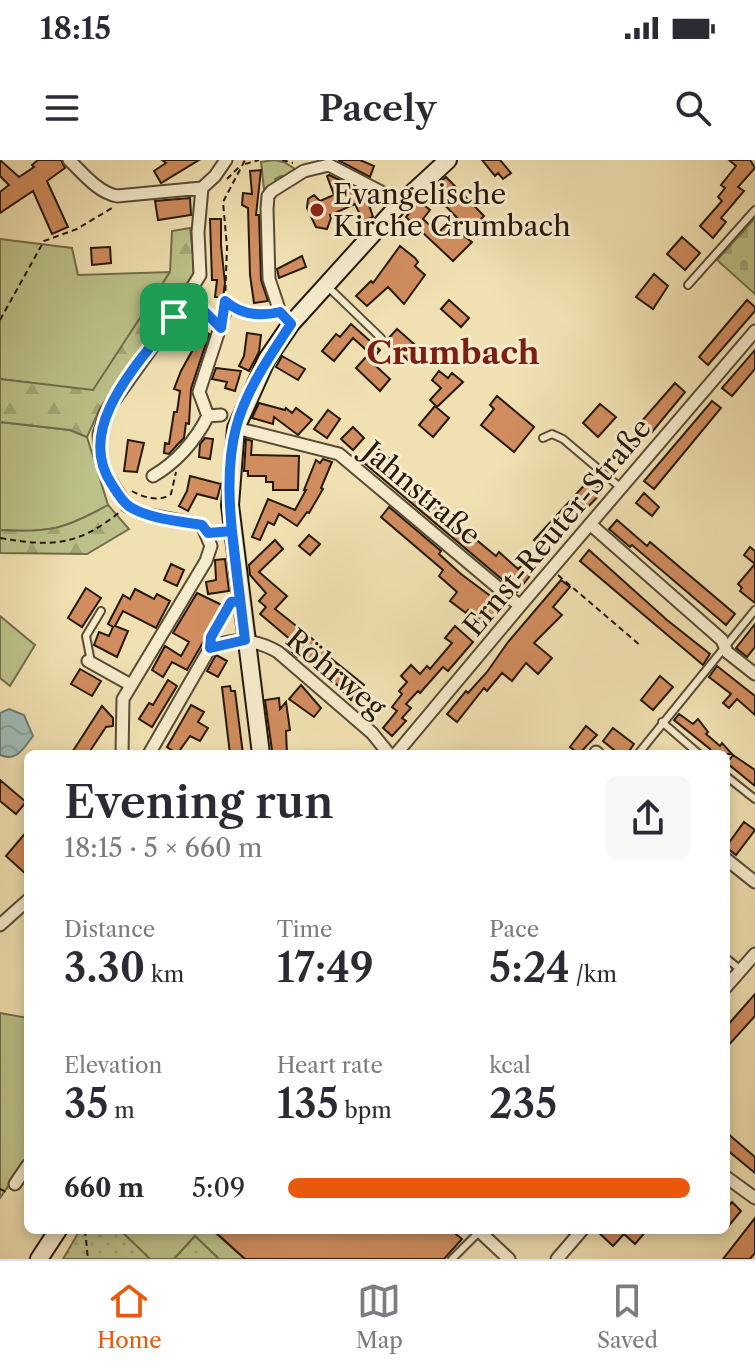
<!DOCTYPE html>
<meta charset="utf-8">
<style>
:root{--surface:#fff;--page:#f7f7f7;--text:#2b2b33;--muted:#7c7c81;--line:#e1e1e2;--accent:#ea580c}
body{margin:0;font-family:"Libre Caslon Text",serif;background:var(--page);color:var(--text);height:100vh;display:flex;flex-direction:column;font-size:30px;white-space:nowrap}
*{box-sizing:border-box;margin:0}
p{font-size:26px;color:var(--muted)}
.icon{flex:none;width:44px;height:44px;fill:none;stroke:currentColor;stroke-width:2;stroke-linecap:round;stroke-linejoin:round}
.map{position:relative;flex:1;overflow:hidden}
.sheet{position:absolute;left:24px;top:590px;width:706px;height:484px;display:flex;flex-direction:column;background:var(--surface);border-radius:12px;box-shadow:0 4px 12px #0003}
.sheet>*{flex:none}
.pin{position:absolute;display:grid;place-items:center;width:68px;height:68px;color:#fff;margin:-34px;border-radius:16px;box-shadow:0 4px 12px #0006}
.round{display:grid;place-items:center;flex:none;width:84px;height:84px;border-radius:12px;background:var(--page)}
.summary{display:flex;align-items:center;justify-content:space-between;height:136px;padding:0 40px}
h1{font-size:44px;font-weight:600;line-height:60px}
.metrics{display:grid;grid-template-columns:repeat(3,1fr);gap:12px;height:136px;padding:8px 40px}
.metrics div{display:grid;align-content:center}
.metrics b{font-size:40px;font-weight:600}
.metrics small{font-size:22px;font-weight:400}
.metrics p{font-size:22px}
ul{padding:0 40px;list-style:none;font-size:26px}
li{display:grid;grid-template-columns:128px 96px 1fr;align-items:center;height:60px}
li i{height:20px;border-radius:10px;background:var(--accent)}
.status{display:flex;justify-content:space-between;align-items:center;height:56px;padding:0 40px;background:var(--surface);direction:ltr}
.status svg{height:22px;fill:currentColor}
header{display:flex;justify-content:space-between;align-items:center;height:104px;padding:0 40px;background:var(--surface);font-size:36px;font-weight:600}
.tabs{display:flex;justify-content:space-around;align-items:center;height:112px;border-top:2px solid var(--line);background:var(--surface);font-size:22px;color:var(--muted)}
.tabs a{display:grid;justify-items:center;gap:4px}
.tabs .current{color:var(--accent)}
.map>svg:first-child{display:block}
</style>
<div class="status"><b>18:15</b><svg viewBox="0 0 49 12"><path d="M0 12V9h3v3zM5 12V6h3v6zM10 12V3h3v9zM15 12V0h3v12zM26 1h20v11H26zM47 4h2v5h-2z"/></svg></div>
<header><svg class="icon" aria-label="menu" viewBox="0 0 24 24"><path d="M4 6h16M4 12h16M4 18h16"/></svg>Pacely<svg class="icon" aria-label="search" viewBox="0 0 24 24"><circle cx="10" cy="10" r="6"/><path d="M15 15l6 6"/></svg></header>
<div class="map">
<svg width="755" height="1099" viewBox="0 0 755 1099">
<defs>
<pattern id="forest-firs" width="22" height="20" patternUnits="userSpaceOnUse" patternTransform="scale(2)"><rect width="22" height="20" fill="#bdc28a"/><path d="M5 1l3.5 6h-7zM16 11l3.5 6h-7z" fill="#a2a676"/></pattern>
<pattern id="cemetery-stones" width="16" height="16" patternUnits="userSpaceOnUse" patternTransform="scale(2)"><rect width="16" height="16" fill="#bdc28a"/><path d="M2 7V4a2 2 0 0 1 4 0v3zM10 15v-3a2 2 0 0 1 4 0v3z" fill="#a2a676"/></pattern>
<pattern id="park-dots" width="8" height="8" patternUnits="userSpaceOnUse" patternTransform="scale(2)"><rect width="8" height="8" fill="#bdc28a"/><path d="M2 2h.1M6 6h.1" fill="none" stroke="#a2a676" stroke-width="1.8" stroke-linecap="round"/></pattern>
<pattern id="water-waves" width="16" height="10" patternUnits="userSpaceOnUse" patternTransform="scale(2)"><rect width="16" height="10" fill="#9fbbb7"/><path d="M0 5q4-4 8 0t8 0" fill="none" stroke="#89a09c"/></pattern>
</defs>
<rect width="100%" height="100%" fill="#f1e1b2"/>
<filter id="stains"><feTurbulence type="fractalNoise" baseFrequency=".0025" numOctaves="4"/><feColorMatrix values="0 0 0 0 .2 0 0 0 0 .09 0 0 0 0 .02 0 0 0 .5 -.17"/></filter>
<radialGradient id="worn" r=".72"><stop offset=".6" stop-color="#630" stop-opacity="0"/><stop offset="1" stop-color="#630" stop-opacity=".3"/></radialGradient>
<path fill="#bdc28a" stroke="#716e4b" stroke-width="2" d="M274,0L284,2L298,11L289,17L281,16L275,19L278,23L264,29L261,2Z
M0,79L72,88L78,115L170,112L93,231L0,219Z
M0,262L70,270L87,277L108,345C65,369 49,373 0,370Z
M0,456L35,485L10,526L0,518Z
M0,853L28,858V997L0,1038Z
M120,1070H212L245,1099H219L195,1076L174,1099H150Z"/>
<path fill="url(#forest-firs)" stroke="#716e4b" stroke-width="2" d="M190,68L195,112L100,248L87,277L70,270L0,262V219L93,230L170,112L172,71Z
M108,345L129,369L87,394L0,393V370C50,373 65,369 108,345Z"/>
<path fill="url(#cemetery-stones)" stroke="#716e4b" stroke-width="2" d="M754,59H755V134L717,100Z"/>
<path fill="url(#park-dots)" stroke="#716e4b" stroke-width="2" d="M80,1070H120L150,1099H63Z
M195,1076L219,1099H174Z"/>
<path fill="url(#water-waves)" stroke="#6e7a73" stroke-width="2" d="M9,549L24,555L33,576C23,589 17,602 0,595V553Z"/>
<path fill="#d18d5f" stroke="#25190c" stroke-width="2" d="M0,0L19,17L34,7L32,5L38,0H61L65,8L47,21L68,67L52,74L33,31L0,53V32L9,25L0,16Z
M162,0H199L161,23L154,11L166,3Z
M338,0H360L374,6L370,17Z
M482,0H500L511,13L503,19L498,13L495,16Z
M729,0H750L755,8L738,27L744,31L721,58L726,62L713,78L700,66L722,41L718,37L725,28L721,25L736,6Z
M261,10L256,55H259L261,120L268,141L254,143L250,115L248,48L242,45L243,33L252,34L250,11Z
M329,15L344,22L348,31L355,28L365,33L373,57L363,61L355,44L330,55L331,58L327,69L316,67L307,48L308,39L314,35L320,41L334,35L327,16Z
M446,17L484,56L469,70L431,31Z
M190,38L191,55L158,60L155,41Z
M419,41L430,50L423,59L438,73L447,64L472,82L453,101L406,57Z
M210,59H221V85L225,123L223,138L215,137L217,120H212Z
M682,77L700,93L685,110L667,94Z
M400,86L415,98L418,102L415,106L425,115L404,144L388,127L367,146L356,136L371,121L373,123Z
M110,87L111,103L92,105L91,88Z
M302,96L306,107L279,118L277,109Z
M654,114L668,126L653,149L636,137Z
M449,140L469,158L461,167L441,149Z
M747,140L755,147V151L708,205L699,197Z
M351,164L380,190L374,197L353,178L334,201L322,191L336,174L340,177Z
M201,168L209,174L191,229L189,264L186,263L184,278L178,284L169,294L164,293L165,283L169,284L174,252H177L180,231L174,229L181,211L197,182L193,179Z
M397,169L422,191L411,203L387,180Z
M247,173L261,175L259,192L249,211L239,206L244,196Z
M755,190V209L732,236L722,228Z
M282,196L305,209L298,220L276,207Z
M366,197L390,219L380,231L356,208Z
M216,208L241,211L235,231L225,228L227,222L212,219Z
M439,211L448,218L452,213L463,222L437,247L430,240L441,228L432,220Z
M675,223L685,232L652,272L641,262Z
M497,236L534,267L514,292L481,265L494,249L490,245Z
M712,241L721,248L654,329L644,321Z
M259,243L285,250L286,248L292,253L296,248L312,260L298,275L274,257L273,264L252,258Z
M600,244L616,257L598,277L583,263Z
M435,246L449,258L433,277L419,265Z
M328,250L340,259L327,278L314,269Z
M353,267L364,278L353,290L341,279Z
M205,278L213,279L210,299L199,297L200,284Z
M246,279L252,281L251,295L299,296L298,330H273V322H266V316H248V311H244Z
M128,280L144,283L137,312L124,311Z
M377,288L389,298L382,306L407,328L429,344L436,340L443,345L440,350L496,396L499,392L518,409L523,404L533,412L517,432L364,303Z
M323,299L332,302L321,328L323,329L309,353L307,352L297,366L279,354L274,365L268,362L260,380L252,377L268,339L295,350L306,330H304L316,300L320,303Z
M190,316L221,324L217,339L197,334L188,351L179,346L187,331Z
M590,319L603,331L587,348L584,346L546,391L534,380Z
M644,333L659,347L652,356L636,343Z
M389,347L441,391L439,394L461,414L505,447L488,467L468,450L466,453L450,441L457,432L439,416L443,410L381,357Z
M617,360L647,386L650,382L735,454L726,465L632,385L630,387L609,369Z
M309,375L320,384L310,395L299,386Z
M275,380L283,389L259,412L287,436L275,449L330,493L328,496L364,525L351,540L325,512L300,493L297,497L287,488L292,481L260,454L266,447L259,441L266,433L250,415L249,405Z
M750,387L755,391V443L740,431L742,428L738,424L755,404L744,395Z
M589,390L667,460L710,494L703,505L580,401Z
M225,399L229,431L208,434L206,422L216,420L215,400Z
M171,404L184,410L177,426L164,420Z
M561,420L570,427L553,447L562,455L534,483L552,498L538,514L526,503L512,521L502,513L487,531L484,528L457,562L447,554L466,531L468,533L487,512L508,482Z
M86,428L101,438L82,467L68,458Z
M135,429L154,439L157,434L170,441L156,468L123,451L115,466L128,471L117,497L94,485L99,472L109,476L113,467L108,464L123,435L130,439Z
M197,433L224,446L187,510L172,502L163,517L152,510L165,486L181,496L189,482L173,473Z
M755,464V487L747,497L736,488Z
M455,466L473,482L448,511L443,507L420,533L418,531L406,544L411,548L402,558L406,561L392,576L383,568L397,551L392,547L402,534L399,531L407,522L401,516L411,505L420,514L427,506L430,509L452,483L445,478Z
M216,495L227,501L218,517L207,511Z
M717,506L755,536V555L737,539L729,548L723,543L731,534L709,517Z
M80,509L101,521L92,536L71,524Z
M660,516L673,527L653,550L641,540Z
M168,520L177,526L152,567L139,559L149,543L153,545Z
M301,525L321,548L314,557L289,539Z
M230,526L231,531H235L243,594H230L222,527Z
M279,538L280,549L286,542L290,570L286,571L287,594H272V590L265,540Z
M191,545L204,552L198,562L208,568L200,581L190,576L177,594L167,587Z
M102,546L113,558V566L106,567L88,594H71Z
M679,554L693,564L698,559L708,572L706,574L720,586L722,583L732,594H713L710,589L674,560Z
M586,566L597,575L579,594L570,587Z
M613,568L634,584L627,594H619L603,581Z
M733,595L755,610V626L727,603Z
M0,620L26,642L16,654L0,641Z
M744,662L755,670L736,695L726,687Z
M28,670V716L6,696Z
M755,834V856L726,888V867Z
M726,972L755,997V1013L726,989Z
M732,1042L741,1051L726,1069V1049Z
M755,1058V1093L750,1099H723Z
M213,1070H451L462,1079L444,1099H245Z
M596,1070H647L635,1084L624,1074L613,1086Z"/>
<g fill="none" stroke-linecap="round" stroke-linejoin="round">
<defs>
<path id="lane" d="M326,125L381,178
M688,125L755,50
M543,278L552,274L563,279L621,328
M91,502L86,476L101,451
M662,562L699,594
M638,594L755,450
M726,616L755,639
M726,798L741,810
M452,1099L480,1071"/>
<path id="street" d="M69,0C83,13 97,32 117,36L202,28
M185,140L204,151L221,168
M291,164L280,152L269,119L267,49L268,36L272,31L304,11L329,5L383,33L397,47
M208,256L199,232L225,152
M208,256L221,255
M236,268L339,294L520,446
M153,316C177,302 195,281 208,256
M590,364L722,480L727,492L755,514
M208,373L232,371
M88,501L131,525
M596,592L598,594
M122,594L123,539L206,401L211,386L202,365L145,354L127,346L105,313L100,293L99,274L106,252L174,157L200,115L198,72L202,28L215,16L226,0
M149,594L210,488C235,477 255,479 278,492L372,573L389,594
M396,594L520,446L755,171
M726,699L755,722
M0,765L28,740
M726,827L755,794
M726,1017L755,1038
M15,1024L28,1005
M478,1070L509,1099
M557,1099L582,1070"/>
<path id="secondary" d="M261,594L230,345L236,268L267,199L291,164L397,47L448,0
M39,1099L58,1070"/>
</defs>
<use href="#lane" stroke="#584b36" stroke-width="10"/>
<use href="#street" stroke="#584b36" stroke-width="15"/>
<use href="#secondary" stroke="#25190c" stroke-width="20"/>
<path stroke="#25190c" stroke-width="2" stroke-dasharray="6 4" stroke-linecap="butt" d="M282,0L293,3
M245,4L259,0
M227,19L239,7
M225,141L227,87L223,42L245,0
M235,149L254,155L267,154
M0,160L44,81L77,69L112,48
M132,331C144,338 160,342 171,334L176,312
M0,378C52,387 77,386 120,352
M558,415L641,486
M212,475L229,446
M0,1029L6,1032L8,1029
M85,1070L88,1099"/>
<use href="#lane" stroke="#f6eccd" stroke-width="6"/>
<use href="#street" stroke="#f6eccd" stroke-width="11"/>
<use href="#secondary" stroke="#f6eccd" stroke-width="16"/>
</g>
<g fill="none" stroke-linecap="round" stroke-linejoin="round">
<defs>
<path id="route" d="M174,157C141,201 74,266 111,323C116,331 122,342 130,347C150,359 179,361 202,365L208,373L232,371L245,480L210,488L211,477L231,442L240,441C234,387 222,321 236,268C246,230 270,196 291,164L280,152C259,157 241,155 225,141L221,168L204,151L185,140L174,157"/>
</defs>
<use href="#route" stroke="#fff" stroke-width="16"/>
<use href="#route" stroke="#1a73e8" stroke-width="10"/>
</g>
<circle fill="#8f2418" stroke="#f6eccd" stroke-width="3" cx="317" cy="50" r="8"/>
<g text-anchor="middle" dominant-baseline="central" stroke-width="6" stroke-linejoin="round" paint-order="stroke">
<g font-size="28" fill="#25190c" stroke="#f6eccd" text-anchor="start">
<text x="333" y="34">Evangelische<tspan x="333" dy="32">Kirche Crumbach</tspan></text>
</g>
<g font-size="28" fill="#25190c" stroke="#f6eccd">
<text transform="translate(422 333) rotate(40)">Jahnstraße</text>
<text transform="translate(557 367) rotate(-50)">Ernst-Reuter-Straße</text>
<text transform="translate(336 513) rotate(40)">Röhrweg</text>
</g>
<g font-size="32" font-weight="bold" fill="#7a1f14" stroke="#f6eccd">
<text x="453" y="192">Crumbach</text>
</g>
</g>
<rect width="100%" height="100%" filter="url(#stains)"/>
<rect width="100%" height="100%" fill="url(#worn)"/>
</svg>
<div class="pin" style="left:174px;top:157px;background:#1e9e55"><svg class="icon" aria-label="arrive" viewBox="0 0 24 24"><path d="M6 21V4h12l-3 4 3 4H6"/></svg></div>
<section class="sheet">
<div class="summary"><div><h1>Evening run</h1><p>18:15 · 5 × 660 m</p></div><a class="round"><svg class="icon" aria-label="share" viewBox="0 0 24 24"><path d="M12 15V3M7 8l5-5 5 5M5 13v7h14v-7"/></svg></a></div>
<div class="metrics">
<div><p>Distance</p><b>3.30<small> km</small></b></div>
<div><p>Time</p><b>17:49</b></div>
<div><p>Pace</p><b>5:24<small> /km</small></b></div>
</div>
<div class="metrics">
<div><p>Elevation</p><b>35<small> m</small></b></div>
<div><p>Heart rate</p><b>135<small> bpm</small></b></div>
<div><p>kcal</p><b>235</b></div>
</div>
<ul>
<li><b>660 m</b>5:09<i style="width:100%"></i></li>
</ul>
</section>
</div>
<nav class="tabs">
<a class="current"><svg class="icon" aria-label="home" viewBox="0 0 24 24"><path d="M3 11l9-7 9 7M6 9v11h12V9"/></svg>Home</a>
<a><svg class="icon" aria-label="map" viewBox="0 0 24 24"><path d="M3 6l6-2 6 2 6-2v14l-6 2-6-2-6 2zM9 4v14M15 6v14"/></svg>Map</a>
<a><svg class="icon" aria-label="saved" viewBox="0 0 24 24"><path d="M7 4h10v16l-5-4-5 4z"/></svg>Saved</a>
</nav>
